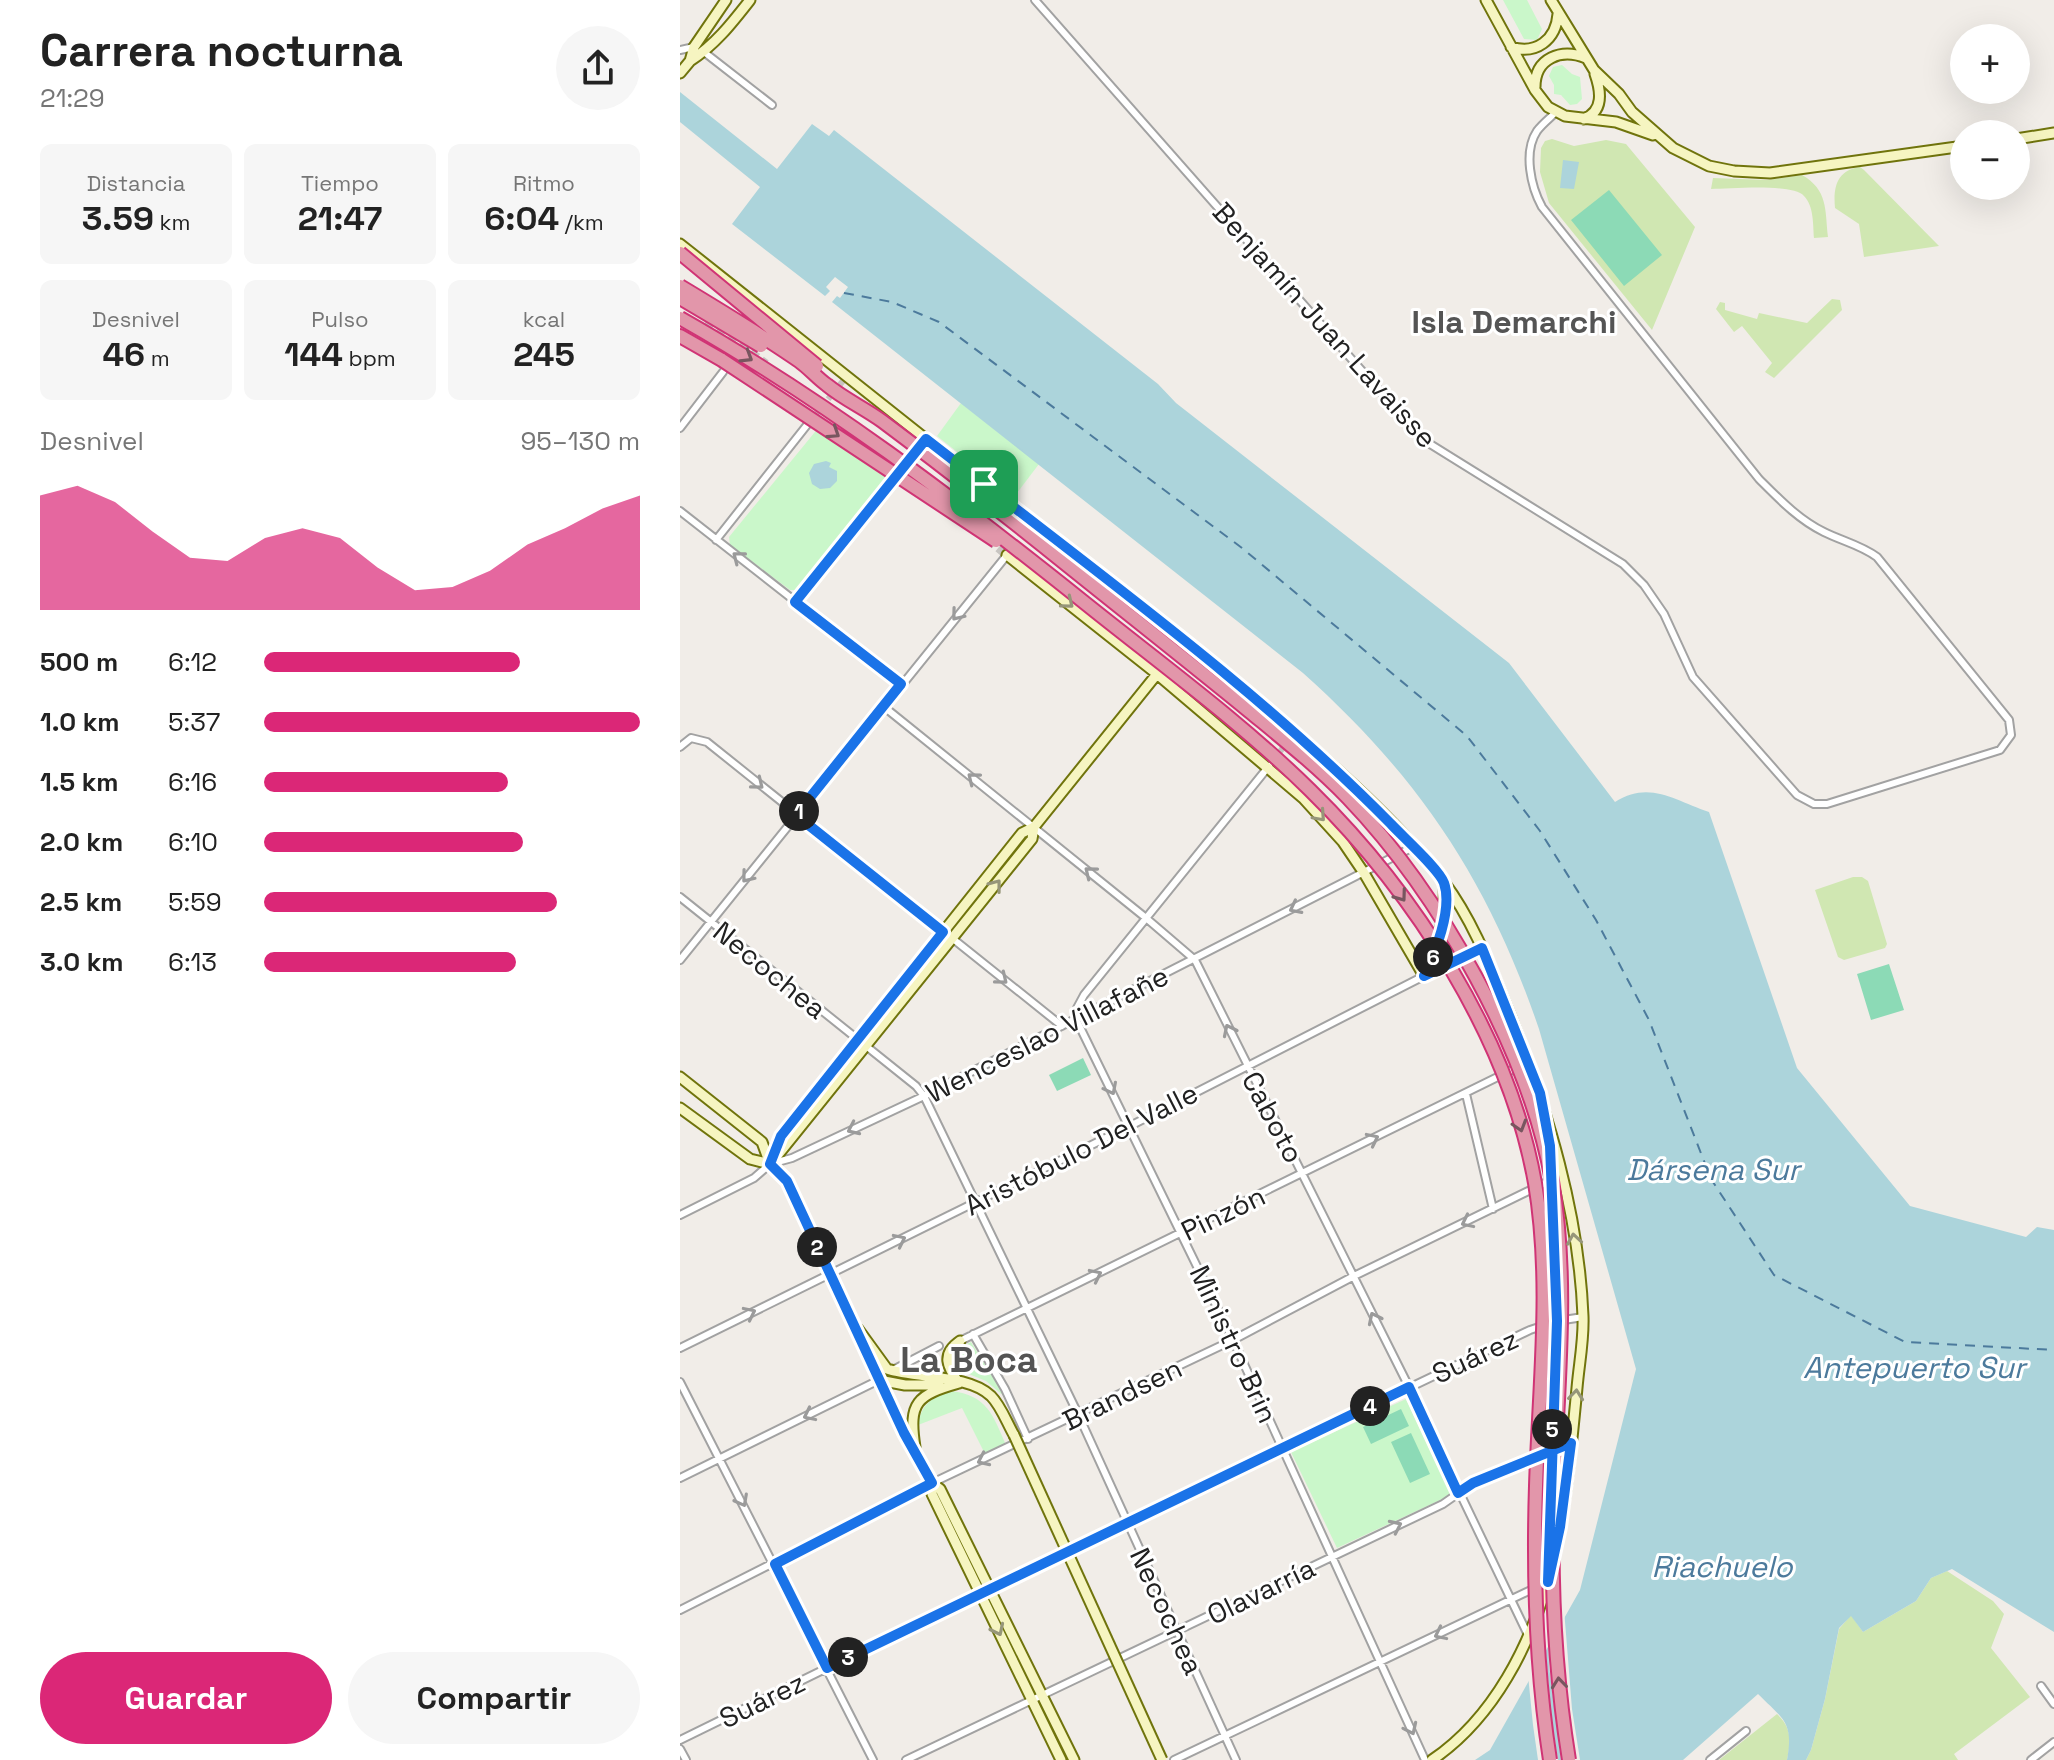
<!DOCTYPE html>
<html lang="es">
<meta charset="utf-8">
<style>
:root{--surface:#fff;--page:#f6f6f6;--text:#222;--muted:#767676;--accent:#db2777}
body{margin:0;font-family:"Space Grotesk",sans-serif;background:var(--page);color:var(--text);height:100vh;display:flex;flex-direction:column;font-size:30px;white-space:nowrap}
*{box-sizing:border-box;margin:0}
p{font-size:26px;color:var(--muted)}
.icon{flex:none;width:44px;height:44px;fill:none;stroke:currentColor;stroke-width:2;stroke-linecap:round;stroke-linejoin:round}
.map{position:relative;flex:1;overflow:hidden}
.drawer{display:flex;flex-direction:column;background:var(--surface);width:680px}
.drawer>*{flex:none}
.buttons{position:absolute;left:1270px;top:24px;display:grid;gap:16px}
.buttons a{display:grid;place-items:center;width:80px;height:80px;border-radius:50%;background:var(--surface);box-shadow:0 8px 32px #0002;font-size:40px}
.pin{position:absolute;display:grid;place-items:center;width:68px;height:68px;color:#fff;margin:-34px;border-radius:16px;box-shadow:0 4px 12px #0006}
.km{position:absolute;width:40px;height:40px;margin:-20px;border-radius:50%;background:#222;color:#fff;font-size:22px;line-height:40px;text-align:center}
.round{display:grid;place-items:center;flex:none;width:84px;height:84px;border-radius:42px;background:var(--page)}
.overview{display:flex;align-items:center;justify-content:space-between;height:136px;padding:0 40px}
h1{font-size:44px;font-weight:700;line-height:60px}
.figures{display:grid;grid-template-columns:repeat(3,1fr);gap:12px;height:136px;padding:8px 40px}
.figures div{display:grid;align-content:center;border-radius:12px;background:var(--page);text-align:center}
.figures b{font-size:34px;font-weight:700}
.figures small{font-size:22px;font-weight:400}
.figures p{font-size:22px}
.chart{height:224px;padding:16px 40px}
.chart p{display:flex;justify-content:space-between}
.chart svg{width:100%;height:144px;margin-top:8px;fill:var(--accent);opacity:.7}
.cta{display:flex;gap:16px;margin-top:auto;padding:16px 40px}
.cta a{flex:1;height:92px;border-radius:48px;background:var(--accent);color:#fff;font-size:32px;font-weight:700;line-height:92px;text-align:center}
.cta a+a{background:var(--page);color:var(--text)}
ul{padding:0 40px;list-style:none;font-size:26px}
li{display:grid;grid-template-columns:128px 96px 1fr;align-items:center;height:60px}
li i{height:20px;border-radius:10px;background:var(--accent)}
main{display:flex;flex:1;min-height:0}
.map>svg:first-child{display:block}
</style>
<main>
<section class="drawer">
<div class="overview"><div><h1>Carrera nocturna</h1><p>21:29</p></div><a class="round"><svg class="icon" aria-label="share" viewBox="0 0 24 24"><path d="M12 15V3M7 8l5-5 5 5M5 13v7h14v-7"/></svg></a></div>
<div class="figures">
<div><p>Distancia</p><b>3.59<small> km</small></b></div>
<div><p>Tiempo</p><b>21:47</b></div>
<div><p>Ritmo</p><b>6:04<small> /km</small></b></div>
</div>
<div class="figures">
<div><p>Desnivel</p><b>46<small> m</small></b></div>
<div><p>Pulso</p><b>144<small> bpm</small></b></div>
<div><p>kcal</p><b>245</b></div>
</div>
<div class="chart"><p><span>Desnivel</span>95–130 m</p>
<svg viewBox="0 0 160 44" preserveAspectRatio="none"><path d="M0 44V9L10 6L20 11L30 20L40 28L50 29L60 22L70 19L80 22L90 31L100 38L110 37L120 32L130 24L140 19L150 13L160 9V44z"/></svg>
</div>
<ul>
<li><b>500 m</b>6:12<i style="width:68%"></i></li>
<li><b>1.0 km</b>5:37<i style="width:100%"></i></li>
<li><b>1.5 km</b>6:16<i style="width:65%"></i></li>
<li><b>2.0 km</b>6:10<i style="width:69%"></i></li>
<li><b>2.5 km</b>5:59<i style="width:78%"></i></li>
<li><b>3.0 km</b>6:13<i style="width:67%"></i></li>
</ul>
<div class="cta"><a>Guardar</a><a>Compartir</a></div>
</section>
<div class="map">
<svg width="1374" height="1760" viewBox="0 0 1374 1760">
<rect width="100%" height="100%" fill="#f1ede8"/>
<path fill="#d0e7b2" d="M872,139L894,146L926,140L946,144L1015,227L972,330L869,203L860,172L861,148L865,141Z
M1180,167L1184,170L1259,246L1184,257L1179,224L1155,208C1153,187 1157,170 1180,167Z
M1122,175C1148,190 1145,209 1148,237L1134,238C1133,225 1134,206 1124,196C1113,183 1050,189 1031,189L1033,178L1087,180Z
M1152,299L1160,300L1162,310L1094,378L1085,372L1092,363L1062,326L1054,332L1036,309L1040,302L1045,303V310L1077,319L1079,313L1127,323Z
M1173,877H1182L1188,881L1207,944L1205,948L1164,960L1158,957L1135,890Z
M1267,1571L1313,1601L1324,1614L1311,1648L1350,1697L1274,1754L1278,1760H1126L1131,1750L1145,1699L1159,1629L1171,1615L1183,1632L1236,1601L1251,1578Z
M1097,1714C1112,1728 1111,1741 1107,1760H1039Z"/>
<path fill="#caf7ca" d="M823,0H847L862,29L857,40L844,39Z
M882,65L892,74L900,77L902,99L897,104L890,105L881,95L874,94V85L869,76L873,67Z
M281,403L359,464L334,497L257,436Z
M139,427L210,473L117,590H110L50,545L49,537Z
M291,1342L325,1397L306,1381L274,1368L271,1362L274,1350Z
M271,1391C307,1395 313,1415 326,1445L305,1454L282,1408L238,1425C241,1404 252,1397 271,1391Z
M726,1399L771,1495L657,1548L611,1452Z"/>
<path fill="#8cdab6" d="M929,190L982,255L944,286L891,220Z
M1209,964L1224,1010L1191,1020L1177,974Z
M403,1058L411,1075L377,1091L369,1075Z
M721,1409L729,1426L691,1444L683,1427Z
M731,1433L750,1474L730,1483L711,1442Z"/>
<path fill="#acd4db" d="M0,92L97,169L132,124L149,136L154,130L478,384L496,403L829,663L935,802C970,780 995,801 1029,812L1117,1068L1230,1206L1346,1237L1357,1227L1374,1230V1632L1272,1569L1251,1578L1236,1601L1183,1632L1171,1616L1159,1628L1145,1699L1131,1750L1126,1760H1107C1114,1722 1103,1719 1078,1694L1003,1760H795L810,1750L900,1590L956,1369L859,1029C808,880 740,778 623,673L152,302L157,296L160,298L168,287L155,277L146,287L150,291L145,296L52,224L80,187L0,122Z
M883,160L899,162L894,189L880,188Z
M146,461L151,463L149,467L157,471V481L150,488L140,489L132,484L129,473L134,464Z"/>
<path fill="#f1ede8" d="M884,1609L892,1709L900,1760H881L869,1666L868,1639Z
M865,1644L872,1722L878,1760H858L853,1725L848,1675Z"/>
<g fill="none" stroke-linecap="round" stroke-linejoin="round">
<path stroke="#4c7a9c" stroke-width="2" stroke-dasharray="10 8" stroke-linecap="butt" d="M164,293L212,302L259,322L562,548L787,736L860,831L916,920L969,1020L1031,1179L1094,1275L1225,1342L1374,1350"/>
<path stroke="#c7c4c0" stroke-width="6" stroke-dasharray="6 3" stroke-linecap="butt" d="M47,366L70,337
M131,420L167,376
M589,766L615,732"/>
<path stroke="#c7c4c0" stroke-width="9" stroke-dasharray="9 4.5" stroke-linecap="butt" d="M27,320L86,364
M308,539L327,555"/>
<defs>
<path id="street" d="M355,0L742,439L943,564L964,585L984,614L1013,677L1117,795L1134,804H1147L1320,750L1331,735L1329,720L1197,557C1181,545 1162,541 1144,532C1119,520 1099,499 1079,479L862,207C851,187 843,152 857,131C862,124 870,118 876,112
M0,50L14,47
M24,52L92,105
M0,428L43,372
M0,511L221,684
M36,540L127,425
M115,602L238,448
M203,706L466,918L515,960L729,1387L848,1635
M0,747L11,738L27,742L382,1026
M0,897L236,1086L244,1096L398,1414L556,1760
M0,960L327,555
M396,1019L553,1340L745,1760
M396,1019L397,1008L404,995L589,766
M786,1094L813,1209
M0,1215L74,1178L90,1164L112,1158L244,1096L733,847
M293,1334L325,1389L348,1439
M280,1341L838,1067
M0,1348L450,1126L744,976
M211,1371L259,1346
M0,1382L193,1760
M0,1478L199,1380
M0,1610L252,1483L553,1340L674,1276L871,1180
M1361,1686L1374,1704
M0,1740L300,1593L850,1330L877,1321L903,1317
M0,1749L6,1760
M226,1760L763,1504L793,1483L891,1443
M494,1760L855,1588
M1030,1760L1066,1731
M1351,1760L1374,1742"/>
<path id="secondary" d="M806,0L855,90L868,107L885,116L936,122L973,135
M871,0L914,70L939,94L952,112L993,148L1029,166L1054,171L1090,173L1284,146
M831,47C856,55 876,40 878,14
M10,61C35,45 52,23 70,0
M0,73L10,61L14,47L46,0
M855,87C855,58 881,48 906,58
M904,119C924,111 921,91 915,74
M1336,139L1374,133
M0,244L615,732C667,778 722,827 764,882C794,922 812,971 831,1017C868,1112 899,1213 903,1316C904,1340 899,1364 897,1388C892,1440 887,1493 877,1544
M327,555L477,674L623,798L663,842L684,873L744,976
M744,976C759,946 766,917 764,883
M744,976L802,948
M0,1077L82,1142L90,1164L105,1178L224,1433L252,1483L260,1489L394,1760
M0,1108L70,1159L90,1164
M93,1161L352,839L354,827
M90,1164L101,1136L342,833L354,827L477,674
M873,1239L875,1272
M178,1329L207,1369C237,1379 288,1374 311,1396C321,1406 327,1423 334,1435
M199,1380L225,1385H259
M279,1383C267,1367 261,1354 280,1341
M235,1447C228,1402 237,1395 279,1383
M252,1483V1494L381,1760
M752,1760C814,1718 851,1644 870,1574"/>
<path id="highway" d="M0,336L42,360"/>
</defs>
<use href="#street" stroke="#a2a2a2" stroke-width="10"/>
<use href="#secondary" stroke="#70740c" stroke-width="13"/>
<use href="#highway" stroke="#d03475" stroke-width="16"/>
<use href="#street" stroke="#fff" stroke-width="6"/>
<use href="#secondary" stroke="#f6f5c1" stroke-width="9"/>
<use href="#highway" stroke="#e296aa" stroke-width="12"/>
<defs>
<path id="secondary-bridge" d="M334,1435L482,1760"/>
<path id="highway-bridge" d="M0,253L137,366
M0,286C40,310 80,334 119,361C129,368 137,378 147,385C164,399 184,408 202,421C265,468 326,516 387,565C448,614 509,662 569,711C603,739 637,766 668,798C759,893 849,1051 872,1181C889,1279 878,1381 874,1480C870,1574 874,1667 889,1760
M0,298L81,346
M0,318C145,400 275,499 405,603C481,664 561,722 630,790C735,893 829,1038 855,1183C872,1283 859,1386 856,1486C853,1578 856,1669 870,1760
M42,360L316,541"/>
</defs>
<use href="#secondary-bridge" stroke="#70740c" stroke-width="13" stroke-linecap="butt"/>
<use href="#highway-bridge" stroke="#d03475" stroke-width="16" stroke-linecap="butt"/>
<use href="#secondary-bridge" stroke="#f6f5c1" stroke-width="9"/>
<use href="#highway-bridge" stroke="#e296aa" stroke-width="12"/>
</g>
<defs><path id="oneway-chevron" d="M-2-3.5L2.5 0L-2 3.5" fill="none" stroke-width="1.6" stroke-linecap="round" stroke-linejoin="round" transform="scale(2)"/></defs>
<g stroke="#78565f">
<use href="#oneway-chevron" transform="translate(67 357) rotate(32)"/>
<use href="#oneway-chevron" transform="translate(154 433) rotate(33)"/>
<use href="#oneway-chevron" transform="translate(721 896) rotate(54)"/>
<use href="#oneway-chevron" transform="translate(840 1126) rotate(73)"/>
<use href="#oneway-chevron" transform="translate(879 1683) rotate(-96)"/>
</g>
<g stroke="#9b9b9b">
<use href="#oneway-chevron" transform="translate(58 557) rotate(-142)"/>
<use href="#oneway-chevron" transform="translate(277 615) rotate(129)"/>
<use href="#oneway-chevron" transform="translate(293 778) rotate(-141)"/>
<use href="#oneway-chevron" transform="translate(78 784) rotate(39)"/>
<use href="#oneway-chevron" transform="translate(410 872) rotate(-141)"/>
<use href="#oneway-chevron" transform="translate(67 877) rotate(129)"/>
<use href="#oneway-chevron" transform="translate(615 908) rotate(153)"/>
<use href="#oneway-chevron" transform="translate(322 979) rotate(39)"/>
<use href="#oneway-chevron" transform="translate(549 1030) rotate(-116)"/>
<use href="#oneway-chevron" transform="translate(431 1089) rotate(63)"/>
<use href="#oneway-chevron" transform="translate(173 1129) rotate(155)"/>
<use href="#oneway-chevron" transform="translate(693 1139) rotate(-26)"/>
<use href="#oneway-chevron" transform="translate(787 1222) rotate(154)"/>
<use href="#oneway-chevron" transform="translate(220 1240) rotate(-26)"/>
<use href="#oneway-chevron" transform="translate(416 1275) rotate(-26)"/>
<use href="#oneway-chevron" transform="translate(70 1313) rotate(-26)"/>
<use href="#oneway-chevron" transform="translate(694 1318) rotate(-116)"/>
<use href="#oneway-chevron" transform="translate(129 1415) rotate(154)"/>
<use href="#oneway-chevron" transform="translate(303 1460) rotate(155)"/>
<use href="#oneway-chevron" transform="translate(62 1501) rotate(62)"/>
<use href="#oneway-chevron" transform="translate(716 1526) rotate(-25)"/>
<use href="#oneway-chevron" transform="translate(760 1634) rotate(154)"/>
<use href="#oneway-chevron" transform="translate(731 1729) rotate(65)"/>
</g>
<g stroke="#969679">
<use href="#oneway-chevron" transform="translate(388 603) rotate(39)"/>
<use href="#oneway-chevron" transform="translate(640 816) rotate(48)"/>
<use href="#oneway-chevron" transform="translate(316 885) rotate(-52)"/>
<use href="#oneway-chevron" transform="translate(894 1239) rotate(-99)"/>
<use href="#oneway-chevron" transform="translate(896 1395) rotate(-84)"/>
<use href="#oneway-chevron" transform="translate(318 1630) rotate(64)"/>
</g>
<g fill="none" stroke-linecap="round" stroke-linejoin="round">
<defs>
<path id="route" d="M304,484L246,439L115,602L221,684L116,815L263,932L101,1136L90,1164L107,1181L224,1433L252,1483L95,1564L147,1668L729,1387L778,1493L793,1483L891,1443L880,1527L868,1582L877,1321L870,1146L860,1093L802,948L744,976C755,953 773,909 764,883C759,869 722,836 711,824C587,698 443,592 304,484"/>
</defs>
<use href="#route" stroke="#fff" stroke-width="16"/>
<use href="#route" stroke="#1a73e8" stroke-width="10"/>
</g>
<g text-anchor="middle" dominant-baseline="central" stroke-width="6" stroke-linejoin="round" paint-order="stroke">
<g font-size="28" fill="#212121" stroke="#fff">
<text transform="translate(645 325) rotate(48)">Benjamín Juan Lavaisse</text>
<text transform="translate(90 970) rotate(39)">Necochea</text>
<text transform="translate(367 1034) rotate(-27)">Wenceslao Villafañe</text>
<text transform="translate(593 1117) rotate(62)">Caboto</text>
<text transform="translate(401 1149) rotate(-27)">Aristóbulo Del Valle</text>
<text transform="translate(543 1213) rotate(-26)">Pinzón</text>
<text transform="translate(554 1344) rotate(65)">Ministro Brin</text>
<text transform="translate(795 1356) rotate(-25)">Suárez</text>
<text transform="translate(442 1394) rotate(-26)">Brandsen</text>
<text transform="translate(581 1591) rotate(-26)">Olavarría</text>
<text transform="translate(487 1611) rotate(65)">Necochea</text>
<text transform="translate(82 1700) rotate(-26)">Suárez</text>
</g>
<g font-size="30" font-style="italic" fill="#4c7a9c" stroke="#fff">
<text x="1033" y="1169">Dársena Sur</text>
<text x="1234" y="1367">Antepuerto Sur</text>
<text x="1042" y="1566">Riachuelo</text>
</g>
<g font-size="32" font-weight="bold" fill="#545454" stroke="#fff">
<text x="834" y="322">Isla Demarchi</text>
</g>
<g font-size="36" font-weight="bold" fill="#545454" stroke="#fff">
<text x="289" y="1360">La Boca</text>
</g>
</g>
</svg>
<div class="buttons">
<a>+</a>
<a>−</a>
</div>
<div class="pin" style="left:304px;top:484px;background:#1e9e55"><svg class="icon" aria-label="arrive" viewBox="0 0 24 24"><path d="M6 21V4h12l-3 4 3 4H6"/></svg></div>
<b class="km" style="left:119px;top:811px">1</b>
<b class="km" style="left:137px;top:1247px">2</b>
<b class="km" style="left:168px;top:1657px">3</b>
<b class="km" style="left:690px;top:1406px">4</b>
<b class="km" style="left:872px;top:1429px">5</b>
<b class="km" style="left:753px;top:957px">6</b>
</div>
</main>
